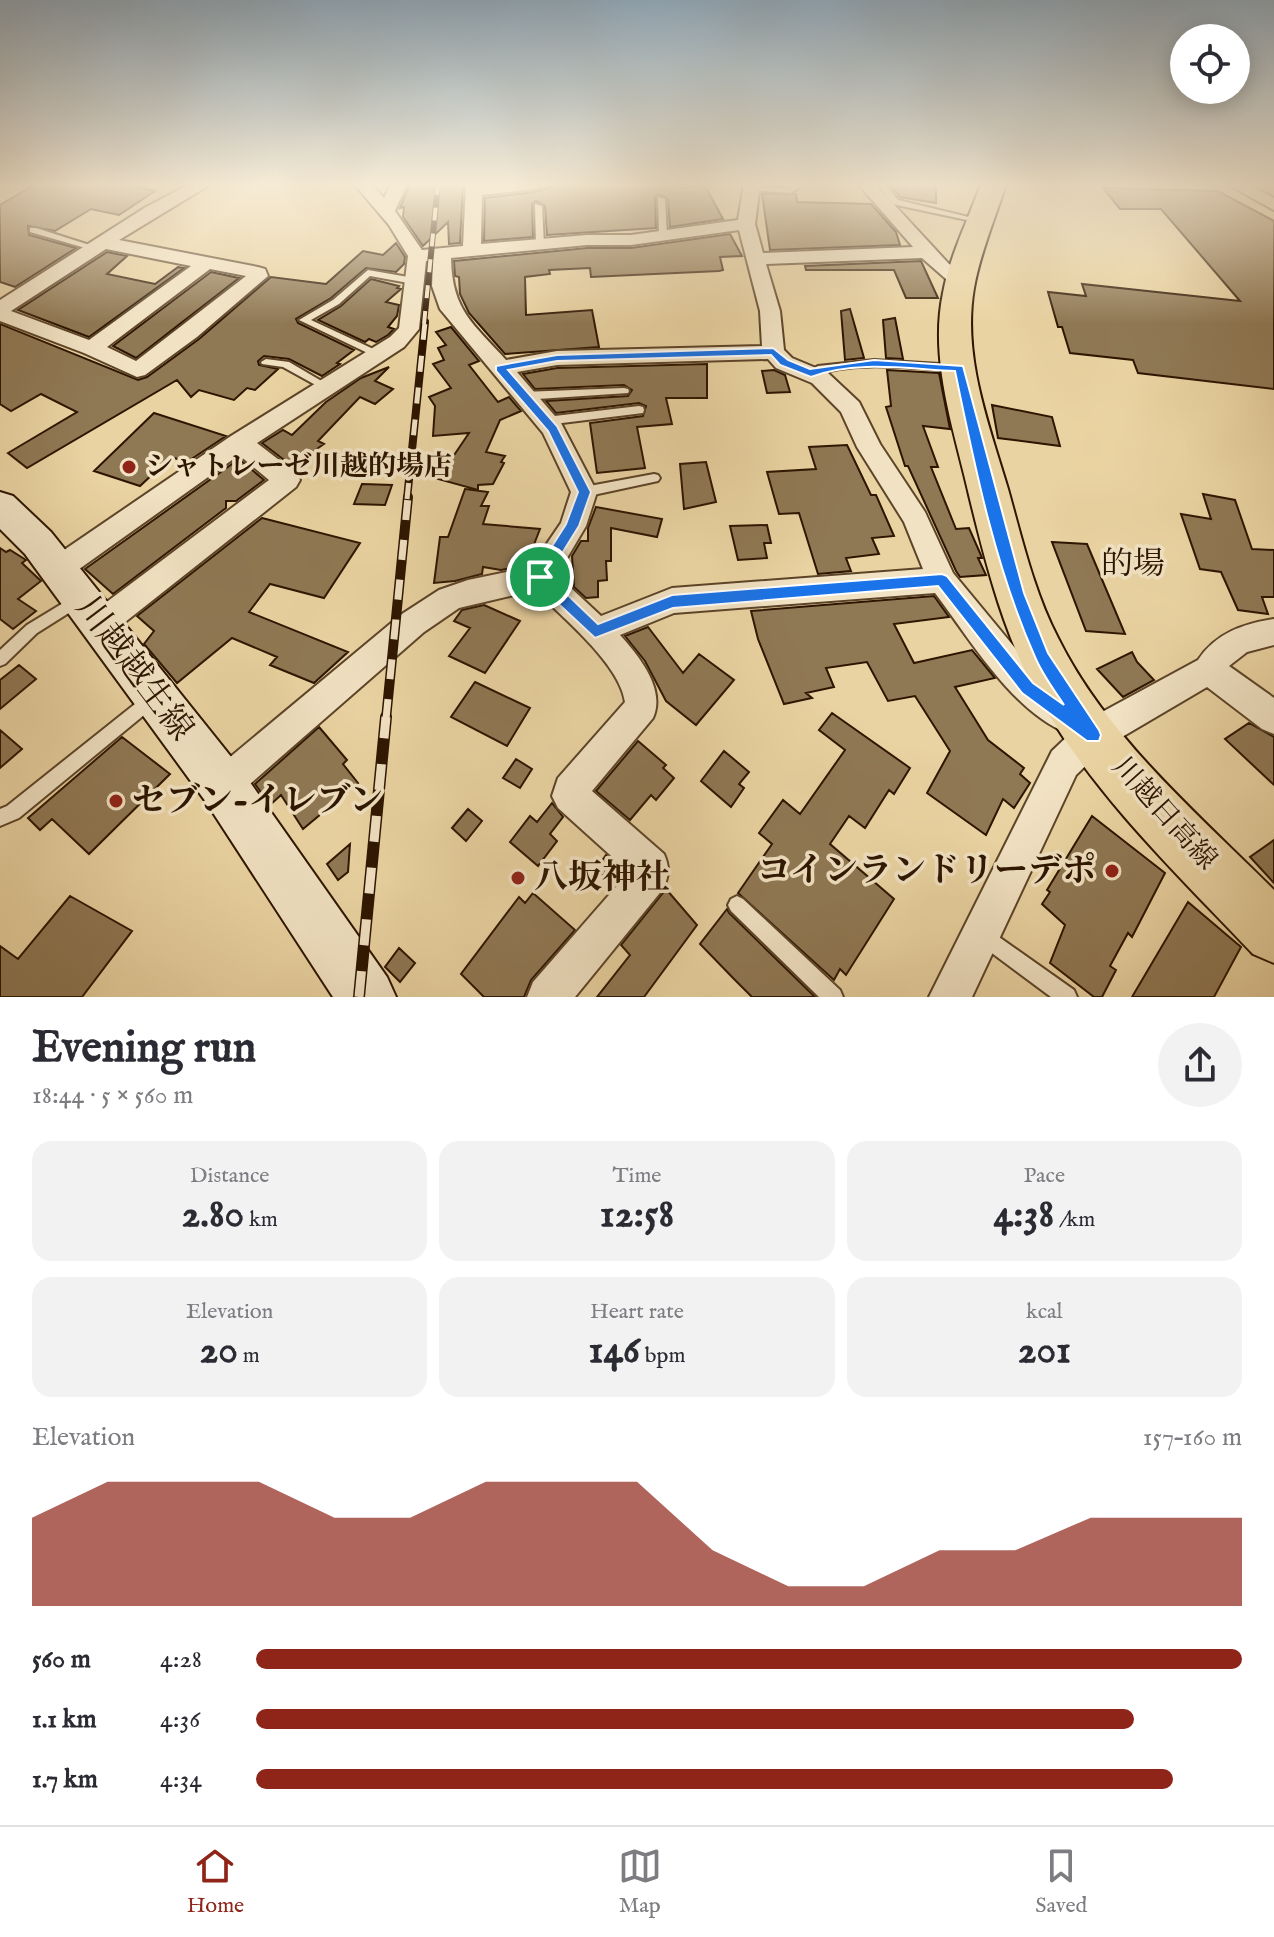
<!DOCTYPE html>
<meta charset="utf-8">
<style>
:root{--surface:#fff;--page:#f2f2f3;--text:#2b2b33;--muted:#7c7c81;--line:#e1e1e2;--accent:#8f2418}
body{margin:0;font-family:"IM FELL English","Noto Serif JP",serif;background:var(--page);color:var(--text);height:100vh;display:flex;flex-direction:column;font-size:30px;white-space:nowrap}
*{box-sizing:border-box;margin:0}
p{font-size:26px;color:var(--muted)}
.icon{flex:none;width:44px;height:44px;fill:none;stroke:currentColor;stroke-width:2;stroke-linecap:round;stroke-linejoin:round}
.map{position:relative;height:997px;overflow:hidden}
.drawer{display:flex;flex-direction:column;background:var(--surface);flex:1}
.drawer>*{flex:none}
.fabs{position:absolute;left:1170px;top:24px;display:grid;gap:16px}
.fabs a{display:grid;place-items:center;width:80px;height:80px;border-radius:50%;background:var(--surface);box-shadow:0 4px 20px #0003;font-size:40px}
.pin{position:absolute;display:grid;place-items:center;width:68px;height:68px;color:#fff;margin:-34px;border:4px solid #fff;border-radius:50%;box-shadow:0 2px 8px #0007}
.round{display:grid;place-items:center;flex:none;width:84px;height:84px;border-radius:42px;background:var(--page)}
.overview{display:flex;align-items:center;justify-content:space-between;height:136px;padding:0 32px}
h1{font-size:44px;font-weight:700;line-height:60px}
.stats{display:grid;grid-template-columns:repeat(3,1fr);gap:12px;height:136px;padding:8px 32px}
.stats div{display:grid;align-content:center;border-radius:20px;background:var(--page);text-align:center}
.stats b{font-size:40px;font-weight:700}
.stats small{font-size:22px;font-weight:400}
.stats p{font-size:22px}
.chart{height:224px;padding:16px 32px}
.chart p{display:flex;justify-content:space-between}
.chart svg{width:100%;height:144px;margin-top:8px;fill:var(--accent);opacity:.7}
ul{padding:0 32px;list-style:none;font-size:26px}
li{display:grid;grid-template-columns:128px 96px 1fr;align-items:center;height:60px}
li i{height:20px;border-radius:10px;background:var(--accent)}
.tabs{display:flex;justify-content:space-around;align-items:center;height:112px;border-top:2px solid var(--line);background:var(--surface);font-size:22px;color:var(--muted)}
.tabs a{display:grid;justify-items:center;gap:4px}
.tabs .on{color:var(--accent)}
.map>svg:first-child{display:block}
</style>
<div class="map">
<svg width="1274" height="997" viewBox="0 0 1274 997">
<rect width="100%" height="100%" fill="#ead3a2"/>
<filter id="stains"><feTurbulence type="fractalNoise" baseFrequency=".0025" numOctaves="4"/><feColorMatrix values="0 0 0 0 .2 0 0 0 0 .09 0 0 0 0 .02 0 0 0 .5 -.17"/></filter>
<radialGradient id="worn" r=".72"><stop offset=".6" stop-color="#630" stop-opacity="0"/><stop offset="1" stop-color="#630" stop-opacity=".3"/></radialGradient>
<path fill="#8f7854" stroke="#2d1500" stroke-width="2" d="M36,184H123L155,191L119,215L91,209L55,231L28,226L29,235L76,248L15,287L0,282V205Z
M410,184H463L460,243L449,244L448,222L423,246L403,217L404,207L400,208Z
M559,184H681L683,188L705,186L723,219L670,227L668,199L659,194L655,197L656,228L547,235L545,206L536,201L532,204L533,237L484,241L485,198L535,192Z
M889,184H936V203L900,197Z
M1103,188L1218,191L1274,221V389L1138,373L1133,360L1070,353L1062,327H1058L1048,292L1086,296L1082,284L1240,301L1161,209H1120Z
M762,194H796L797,202L871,204L896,232L900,245L770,250Z
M730,234L742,256L720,257L723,270L719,271L591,277L590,268L549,270L550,274L525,277L526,315L592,310L599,347L505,354L469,313L460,294L459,277L455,276L454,261L587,248H631Z
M396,243L405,257L404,264L396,272L366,268L331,298L296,319L298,323L354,350L337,363L340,364L322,376L289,359L264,356L258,361L259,365L278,369L255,390L247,388L234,400L199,390L191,397L177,380L27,468L8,453L77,412L41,394L11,411L0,404V324L138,380L147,377L199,339L271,277L326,284L363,251L383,255Z
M107,252L127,256L107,274L155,284L178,267L184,268L89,337L18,310Z
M921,261L938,298H906L894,270H806L805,266Z
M211,272L239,278L136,358L113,346Z
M371,279L399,286L397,288L401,289L386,302L399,305L397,316L388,327L394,329L388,335L376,342L369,339L365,342L318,320L341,306Z
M850,309L864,358L845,360L841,311Z
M895,318L903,359L886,358L883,320Z
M451,327L479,361L469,365L498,402L509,397L521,411L500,420L486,452L505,456L501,462L504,463L493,484L478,485V490L438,479L469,433L433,436L435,406L429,397L451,388L433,364L444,360L438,348L446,345L436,332Z
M707,364V398H666L672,424L637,427L645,468L597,473L590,423L643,416L646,406L639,403L556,413L546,401L628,396L632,390L624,385L535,389L523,374L557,368Z
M389,367L375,381L393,389L375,404L360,397L318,441L324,444L292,466L262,443L283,430L292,435L326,402L361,378Z
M774,370L785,375L790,392L767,393L762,371Z
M887,370L939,373L950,429L923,426L938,467H931L956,529L969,528L980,553L982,558H978L986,575L960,577L956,571L908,466H905L886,407L891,406Z
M992,405L1052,417L1060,446L998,438Z
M154,413L226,436L187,462L171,457L140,486L94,471Z
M847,445L871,495H876L894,536L872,538L879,554L846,558L851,571L818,574L799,513L779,514L767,472L816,469L809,447Z
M239,459L264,480L236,501H226V508L113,594L85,569Z
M706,462L716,502L684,509L680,464Z
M362,484L392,485L385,505L354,504Z
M465,489L488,492L481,506H489L483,524L540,529L526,565L501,570L483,567L482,574L455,581L434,583L440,537H448Z
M1203,494L1235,500L1252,549L1274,550V597H1262L1268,614L1238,610L1221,572L1200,569L1181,514L1211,519Z
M596,507L662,519L657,537L611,528V561H606L607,580L598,581V597L586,598L574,587L572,556L581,541H588V528Z
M262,518L360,543L324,598L270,584L249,612L348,652L314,683L270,665L277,657L232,638L177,683L144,644L154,631L137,616Z
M767,525L771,543H764L767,558L738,560L730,526Z
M1052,542L1087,544L1125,634L1086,631Z
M0,548L6,552L10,550L26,560L22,563L41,581L18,599L36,611L13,629L0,619Z
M934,596L949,617L894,624L914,663L972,650L995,678L955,687L988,740L1024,768L1020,774L1030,783L1014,808L1003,799L986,835L927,793L950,751L915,696L888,701L867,662L826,668L834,687L806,693L812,698L784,704L758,639L751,611Z
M484,605L520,621L485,673L449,656L470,628L454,621L462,610Z
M648,627L683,673L699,654L734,680L696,725L666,701L645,661L625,636Z
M1132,652L1137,662L1154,680L1123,697L1097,669Z
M19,665L36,679L0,709V680Z
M475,682L530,708L507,746L451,717Z
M832,713L910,768L894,794L889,790L865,828L849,816L830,844L894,899L846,975L840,969L834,980L738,893L772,844L759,833L783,800L800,814L845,750L819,730Z
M1249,723L1274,737V785L1225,739Z
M319,727L347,760L343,764L358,783L303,829L281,795L270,805L255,784Z
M0,730L22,749L0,768Z
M122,737L170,774L89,854L52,819L40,830L28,818Z
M638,741L666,765L663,768L674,778L656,800L651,795L630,820L596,791Z
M724,751L749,772L739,784L744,788L731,807L701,781Z
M516,759L532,769L520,788L503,778Z
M552,803L563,817L550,834L557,841L538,866L510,842L530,816L537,822Z
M468,809L482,821L466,841L452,828Z
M1092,816L1165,873L1132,937L1128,933L1110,966L1116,970L1102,997H1094L1050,963L1065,925L1042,904L1050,892L1047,890Z
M1274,840V883L1250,857Z
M350,844L348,872L338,880L327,864Z
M606,855L622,869L612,883L596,869Z
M666,889L697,925L644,997H597L630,955L621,945Z
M533,893L575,930L531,980L524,997H484L461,974L519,897L525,903Z
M70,896L132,931L82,997H0V946L18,959Z
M1188,902L1241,947L1214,997H1132Z
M727,909L729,913L815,997H752L734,979L700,944Z
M399,948L415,963L400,982L385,967Z"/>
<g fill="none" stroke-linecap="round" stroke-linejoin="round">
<defs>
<path id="lane" d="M878,184H885L898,200L985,221L981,223L892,204Z
M793,185L800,187L791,193L752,190L748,188L752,186L789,189Z
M658,197L665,199L667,236L663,238L659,236Z
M535,204L542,206L544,245L540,248L536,245Z
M30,228H36L99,248L92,250L30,232Z
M368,270L414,278L418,281L414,284L370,276L339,304L311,320L382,353L383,355L378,358L299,320L333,300Z
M266,359L289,362L330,386L325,389L321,388L283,367L262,364L261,362Z
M874,360L956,365L961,368L956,371C910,368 854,360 811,376L806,373L818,366Z
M624,388L628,389L629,391L628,393L523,400L518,396L523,392Z
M639,406L643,407L644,410L643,413L546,425L541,421L546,417Z
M654,474L658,475L660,478L658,481L584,497L578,492L584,487Z
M78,594L83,596L85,600L83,604L37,633L5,664L0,666V650L27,625Z
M150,694L155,696L157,701L155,706L19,818L0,826V809L7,806L145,696Z
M737,896L743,899L840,990L843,997H819L731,911L728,905L731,899Z
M983,927L989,930L1074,990L1077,997H1051L977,942L974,936L977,930Z"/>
<path id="street" d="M190,184H211L119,240L258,267L265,269L268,276L197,337L145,375L137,377L84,353L0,321V300L146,207ZM106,249L191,266L89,340L11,311ZM210,269L246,276L136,361L107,347Z
M354,184H371L384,198L391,184H407L395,211L422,250L463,246L466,184H543L535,189L482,195L481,244L587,235H631L738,220L744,184H760L755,224L763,253L913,247L858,184H875L948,263L971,282L961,288L954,286L922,258L766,264L780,311L784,350L792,358L828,373L859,402L880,444L925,512L953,573L1039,677L1079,706L1083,717L1080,724L1198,660C1216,633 1243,624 1274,619V645L1247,652L1229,666L1274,698V734L1262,729L1207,687L1105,747L1076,775L972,997H929L1052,751L1074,730L1067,733C1012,711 970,639 935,593L674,613L620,635C639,656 666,689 653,718L592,791L664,854C670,868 669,875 663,889L575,997H527L533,982L629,872L558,808L552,796L558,778L625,702C620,664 562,617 535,590L459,608L424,632L235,797L223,802L211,797L206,785L211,773L402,614L439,590L468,580L531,567L561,523L571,492L543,433L440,309L432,286L433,260L426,261L419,329L404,347L257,443L296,473L300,480L296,487L110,634L99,638L88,634L84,625L88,616L269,480L239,455L68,577L58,581L48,577L44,569L48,561L231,436L390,337L399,328L408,256L389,225ZM739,230L760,311L762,346L557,351L506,360C473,323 452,311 451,258L587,245H631ZM768,359L776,368L812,383L841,412L857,447L904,522L923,569L672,588L601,616L557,575L586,526L597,492L561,423L517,372L557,365Z
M1227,184H1248L1274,198V210Z"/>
<path id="secondary" d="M0,492L13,496L51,532L240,768L387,977L396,997H333L206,802L25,554L0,529Z"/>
<path id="primary" d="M981,184H1006C995,219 980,253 974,288C962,356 989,425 1008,489C1022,539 1034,592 1058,638C1107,737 1197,813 1274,890V963L1253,954C1180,877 1101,802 1046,710C1006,644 987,569 969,495C954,429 929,360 943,293C950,255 968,220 981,184Z"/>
</defs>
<use href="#lane" stroke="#5c4428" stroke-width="4"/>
<use href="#street" stroke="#5c4428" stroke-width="4"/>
<use href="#secondary" stroke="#2d1500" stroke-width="4"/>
<use href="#primary" stroke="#2d1500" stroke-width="4"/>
<use href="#lane" fill="#f1e2c3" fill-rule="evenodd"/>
<use href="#street" fill="#f1e2c3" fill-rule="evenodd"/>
<use href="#secondary" fill="#f1e2c3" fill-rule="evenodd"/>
<use href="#primary" fill="#ead3a2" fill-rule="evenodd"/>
<defs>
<path id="rail-far3" d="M424,324L438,184"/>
<path id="rail-far2" d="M407,499L425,322"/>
<path id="rail-far1" d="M386,719L408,497"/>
<path id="rail" d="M359,997L386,717"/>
</defs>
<use href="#rail-far3" stroke="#2d1500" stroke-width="6"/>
<use href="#rail-far2" stroke="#2d1500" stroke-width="8"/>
<use href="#rail-far1" stroke="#2d1500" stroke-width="10"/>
<use href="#rail" stroke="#2d1500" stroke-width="12"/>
<use href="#rail-far3" stroke="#f1e2c3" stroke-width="4" stroke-dasharray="13" stroke-linecap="butt"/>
<use href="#rail-far2" stroke="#f1e2c3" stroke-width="5" stroke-dasharray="16" stroke-linecap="butt"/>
<use href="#rail-far1" stroke="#f1e2c3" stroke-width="7" stroke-dasharray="20" stroke-linecap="butt"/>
<use href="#rail" stroke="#f1e2c3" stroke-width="9" stroke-dasharray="26" stroke-linecap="butt"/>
</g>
<linearGradient id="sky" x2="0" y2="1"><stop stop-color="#8fa6b6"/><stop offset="0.57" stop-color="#f6ebd5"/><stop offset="1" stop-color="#f6ebd5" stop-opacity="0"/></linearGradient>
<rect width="1274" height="324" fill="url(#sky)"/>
<path fill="#1a73e8" stroke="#fff" stroke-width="2" fill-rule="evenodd" d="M773,348L788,360L810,369L874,360L963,366L1024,593L1048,653L1099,730L1101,735L1099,741H1087L1022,693L938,586L673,608L595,638L535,582V573L566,524L578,492L548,431L496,371V366L557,355ZM771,355L780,365L811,377C855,360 908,369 955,371C975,468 995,567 1035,657C1042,674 1054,690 1064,705L1033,683L947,576L942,574L672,595L598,624L548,576L579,526L591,492L557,426L508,370L557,361Z"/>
<g fill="#8f2418" stroke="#f1e2c3" stroke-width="3">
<circle cx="129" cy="467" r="8"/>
<circle cx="116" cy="801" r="8"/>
<circle cx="1112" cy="871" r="8"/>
<circle cx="518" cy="878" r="8"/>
</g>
<g text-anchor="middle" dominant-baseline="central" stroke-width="7" stroke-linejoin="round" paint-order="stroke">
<g font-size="28" font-weight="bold" fill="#2d1500" stroke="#f1e2c3" text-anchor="start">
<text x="145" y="467">シャトレーゼ川越的場店</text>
</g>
<g font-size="28" fill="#2d1500" stroke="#f1e2c3">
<text transform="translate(1164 814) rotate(48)">川越日高線</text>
</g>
<g font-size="32" fill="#2d1500" stroke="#f1e2c3">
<text x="1133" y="565">的場</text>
</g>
<g font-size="34" fill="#2d1500" stroke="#f1e2c3">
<text transform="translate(134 669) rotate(53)">川越越生線</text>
</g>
<g font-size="34" font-weight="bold" fill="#2d1500" stroke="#f1e2c3" text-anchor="start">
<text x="132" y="801">セブン-イレブン</text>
<text x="1096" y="871" text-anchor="end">コインランドリーデポ</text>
<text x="534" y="878">八坂神社</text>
</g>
</g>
<rect width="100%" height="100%" filter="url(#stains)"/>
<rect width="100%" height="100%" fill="url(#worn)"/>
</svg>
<div class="fabs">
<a><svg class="icon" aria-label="locate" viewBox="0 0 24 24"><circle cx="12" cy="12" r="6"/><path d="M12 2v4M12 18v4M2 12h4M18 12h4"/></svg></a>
</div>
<div class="pin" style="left:540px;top:577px;background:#1e9e55"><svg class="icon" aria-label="arrive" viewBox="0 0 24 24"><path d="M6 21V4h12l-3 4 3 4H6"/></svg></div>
</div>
<section class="drawer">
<div class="overview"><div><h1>Evening run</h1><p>18:44 · 5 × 560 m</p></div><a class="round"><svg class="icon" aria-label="share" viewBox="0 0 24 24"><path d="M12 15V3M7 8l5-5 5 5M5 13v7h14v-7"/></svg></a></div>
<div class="stats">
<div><p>Distance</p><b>2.80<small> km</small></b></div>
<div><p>Time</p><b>12:58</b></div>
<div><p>Pace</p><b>4:38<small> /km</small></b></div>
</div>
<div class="stats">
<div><p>Elevation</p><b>20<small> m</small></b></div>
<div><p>Heart rate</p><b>146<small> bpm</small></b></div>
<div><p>kcal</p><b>201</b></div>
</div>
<div class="chart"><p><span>Elevation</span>157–160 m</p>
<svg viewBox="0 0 160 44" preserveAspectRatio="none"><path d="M0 44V17L10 6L20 6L30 6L40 17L50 17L60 6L70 6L80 6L90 27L100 38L110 38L120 27L130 27L140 17L150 17L160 17V44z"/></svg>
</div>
<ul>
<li><b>560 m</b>4:28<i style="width:100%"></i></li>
<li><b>1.1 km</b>4:36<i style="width:89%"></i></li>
<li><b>1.7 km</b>4:34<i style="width:93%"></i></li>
</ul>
</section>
<nav class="tabs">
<a class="on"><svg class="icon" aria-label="home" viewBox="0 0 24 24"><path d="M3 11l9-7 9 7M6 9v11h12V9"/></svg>Home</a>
<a><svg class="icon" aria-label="map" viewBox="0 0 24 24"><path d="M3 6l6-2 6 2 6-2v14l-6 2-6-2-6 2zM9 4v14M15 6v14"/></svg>Map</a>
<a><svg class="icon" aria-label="saved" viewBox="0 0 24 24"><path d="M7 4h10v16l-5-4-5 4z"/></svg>Saved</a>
</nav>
